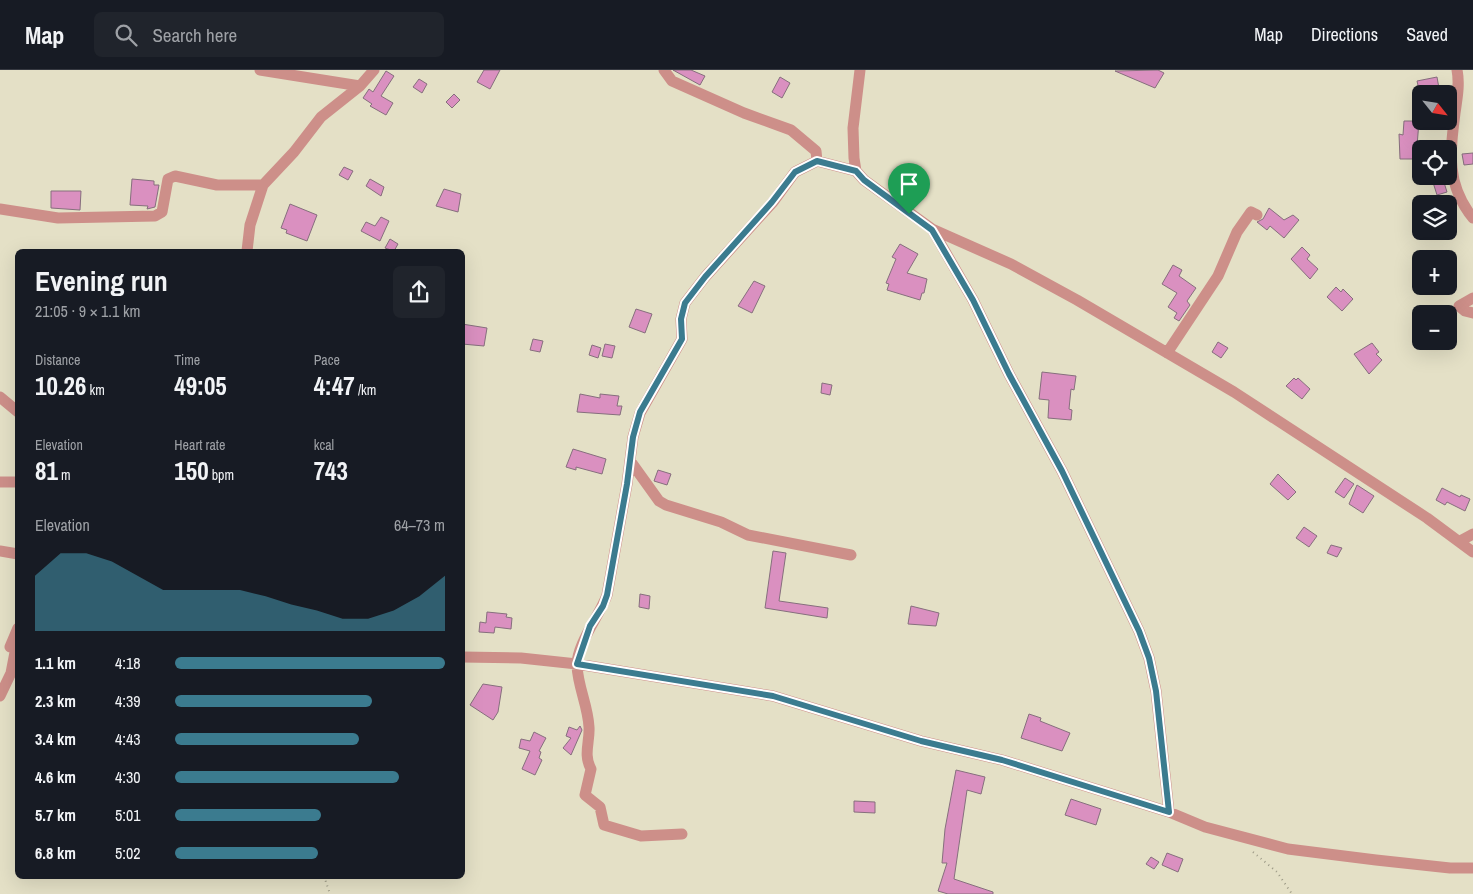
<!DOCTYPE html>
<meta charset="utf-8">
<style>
:root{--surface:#171b24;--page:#20242c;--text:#f1f3f6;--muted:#9ea1a6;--line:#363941;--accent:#3b7b8f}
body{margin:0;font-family:"Archivo Narrow",sans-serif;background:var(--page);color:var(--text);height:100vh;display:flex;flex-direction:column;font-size:19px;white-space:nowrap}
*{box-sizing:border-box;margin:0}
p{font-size:16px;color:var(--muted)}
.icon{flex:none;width:28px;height:28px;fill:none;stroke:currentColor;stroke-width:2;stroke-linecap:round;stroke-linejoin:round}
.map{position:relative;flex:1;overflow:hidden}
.side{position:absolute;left:15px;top:179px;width:450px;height:630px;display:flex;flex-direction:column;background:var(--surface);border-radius:8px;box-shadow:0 5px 20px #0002}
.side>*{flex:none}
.needle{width:32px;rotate:120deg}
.buttons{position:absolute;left:1412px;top:15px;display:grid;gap:10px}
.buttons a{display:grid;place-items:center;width:45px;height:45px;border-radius:8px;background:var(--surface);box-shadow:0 5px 20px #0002;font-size:25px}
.pin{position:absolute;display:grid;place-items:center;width:42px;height:42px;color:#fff;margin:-51px -21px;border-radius:50% 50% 50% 0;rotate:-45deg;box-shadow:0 0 5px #0007}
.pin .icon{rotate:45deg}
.round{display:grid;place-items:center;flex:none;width:52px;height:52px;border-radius:8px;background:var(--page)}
.overview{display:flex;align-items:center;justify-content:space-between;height:85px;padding:0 20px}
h1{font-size:28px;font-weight:700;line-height:38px}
.figures{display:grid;grid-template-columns:repeat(3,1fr);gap:8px;height:85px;padding:5px 20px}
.figures div{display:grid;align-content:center}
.figures b{font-size:25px;font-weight:700}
.figures small{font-size:14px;font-weight:400}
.figures p{font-size:14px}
.chart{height:140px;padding:10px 20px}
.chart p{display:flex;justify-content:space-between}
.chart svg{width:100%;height:90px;margin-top:5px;fill:var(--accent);opacity:.7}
ul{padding:0 20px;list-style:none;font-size:16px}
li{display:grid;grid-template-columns:80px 60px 1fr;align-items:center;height:38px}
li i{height:12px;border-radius:6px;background:var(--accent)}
header{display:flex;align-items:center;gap:30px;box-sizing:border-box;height:70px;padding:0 25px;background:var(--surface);border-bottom:1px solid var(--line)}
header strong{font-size:24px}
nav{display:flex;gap:28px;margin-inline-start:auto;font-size:18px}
.search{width:350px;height:45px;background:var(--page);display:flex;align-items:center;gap:12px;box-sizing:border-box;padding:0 18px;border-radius:8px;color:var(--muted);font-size:19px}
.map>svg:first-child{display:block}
</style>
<header>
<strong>Map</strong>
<div class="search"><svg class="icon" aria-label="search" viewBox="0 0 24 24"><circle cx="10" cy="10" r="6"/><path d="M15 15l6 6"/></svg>Search here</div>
<nav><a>Map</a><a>Directions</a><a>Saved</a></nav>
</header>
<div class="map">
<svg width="1473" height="824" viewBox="0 0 1473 824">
<rect width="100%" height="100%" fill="#e4e0c6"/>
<path fill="#da90c0" stroke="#866f7d" d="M484,0H500L490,19L477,12Z
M673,0H691L705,6L700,15Z
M1158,0L1164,3L1155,18L1115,1Z
M386,1L394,6L381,26L393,33L386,45L370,36L372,34L363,28L369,19L373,22Z
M780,7L790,13L782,28L772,22Z
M1437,7L1440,24H1420L1417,11Z
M419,9L427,14L422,23L413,17Z
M454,24L460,30L452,38L446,32Z
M1404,51H1419L1416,89H1400L1399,64L1403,65Z
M1473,83V94L1464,95L1462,84Z
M344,97L353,101L348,110L339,105Z
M1431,106H1442L1447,122L1437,125Z
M132,109L154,111V115H159L155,137L147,139L148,136L130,135Z
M370,109L384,117L381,126L366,116Z
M444,119L461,124L458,142L436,136Z
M51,121H81L80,140L51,138Z
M290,134L317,145L307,171L286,163L287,160L281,158Z
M1269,138L1284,150L1293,145L1299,150L1284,168L1270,156L1267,160L1257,152L1263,149Z
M381,147L389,151L380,171L361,161L366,152L375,156Z
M390,169L398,174L394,181L385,178Z
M900,174L918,184L907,203L927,209L924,223H922L920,230L887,220L889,214L886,213L896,189L892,187Z
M1302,177L1310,185L1307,189L1318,199L1310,209L1291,189Z
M1173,195L1182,200L1179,206L1196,218L1187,231L1190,235L1179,251L1174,248L1177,243L1168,237L1177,223L1162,214Z
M754,211L765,216L752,243L738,236Z
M1336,217L1341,222L1343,219L1353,229L1342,241L1327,227Z
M636,239L652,244L645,263L629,257Z
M462,254L487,258L484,276L462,274Z
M533,269L543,271L540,282L530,280Z
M1218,272L1228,278L1221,288L1212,282Z
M1372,273L1379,282L1376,284L1382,290L1369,304L1354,284Z
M605,274L615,276L612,288L602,286Z
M592,275L601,278L598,288L589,285Z
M1042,302L1076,306L1074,320L1071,319L1069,339L1072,340L1071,350L1048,348L1049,330L1039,329Z
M1294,308L1296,310L1298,308L1310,319L1302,329L1286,316Z
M822,313L832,315L830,325L821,323Z
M580,324L600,328V324L619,326L617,336H622L620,345L577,342Z
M573,379L606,389L602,404L576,397V400L566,397Z
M658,400L671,404L667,415L654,411Z
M1278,404L1296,422L1288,430L1270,414Z
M1345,408L1354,414L1344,428L1335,422Z
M1357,415L1374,426L1363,443L1349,434Z
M1442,418L1460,427L1461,425L1470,429L1465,441L1447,432L1445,435L1436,430Z
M1304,457L1317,466L1309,477L1296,468Z
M1331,475L1342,478L1337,487L1327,483Z
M773,481L786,483L779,531L828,538L827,548L765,538Z
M640,524L650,526L649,539L639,537Z
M911,536L939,543L936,556L908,554Z
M487,542L507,544L506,547L512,548L511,559L495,557L494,563L479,562L480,552L486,553Z
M483,614L502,617L498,642L493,650L470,635Z
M1029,644L1041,648L1040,651L1070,663L1062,681L1021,668Z
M580,656L582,660L571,685L563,678L571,668L566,666L569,657L577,660Z
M534,662L546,668L539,681L541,682L539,688L542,690L535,705L522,699L530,681L519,678L521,669L530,671Z
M956,700L985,707L981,724L967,720L954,809L993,822V824H948L938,821L947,793H942L945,759Z
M1071,729L1101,739L1096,755L1065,745Z
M854,731L875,732V743L854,742Z
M1167,783L1183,789L1178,802L1162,795Z
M1151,787L1159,792L1154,799L1146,794Z"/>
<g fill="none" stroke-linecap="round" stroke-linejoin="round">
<path stroke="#9c9986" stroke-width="2" stroke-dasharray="1 4" stroke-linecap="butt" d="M1253,782L1277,802L1292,824
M324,806L330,824"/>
<path stroke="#cd8f89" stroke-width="11" d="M260,0L360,16
M664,0L672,11L744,43L791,60L816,81L817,91
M860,0L853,58L854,88L856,101L864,110L932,159L973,230L1009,304L1062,401L1139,561L1149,588L1156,621L1169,742
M1457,0C1460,14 1457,29 1455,43C1450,83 1446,115 1473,148
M0,139L58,148L155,146L162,142L168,109L175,106L217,115H263
M932,159L1011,194L1077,230L1234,322L1427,448L1473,482
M247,181L250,155L263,115L294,82L321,47L360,16L374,0
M1473,228L1459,236L1465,241L1473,243
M1167,283L1218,206L1237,162L1251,142L1257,145
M0,327L18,342
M631,392L659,431L666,435L721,452L748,465L851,485
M0,412H18
M1460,471L1473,464
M0,481L18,484
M10,577L18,558
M462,587L521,588L577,594L773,626L921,671L1002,690L1169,742L1205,757L1288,779L1376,790L1450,798H1473
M0,626L11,603L16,577
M682,764L641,766L604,755L600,737L585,725L591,699C583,684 590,672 589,657C588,636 578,617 577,596C576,575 600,545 607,525L627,414L633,367L640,343L682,269L681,249L685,233L705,207L773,132L795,102L817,91L856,101"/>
</g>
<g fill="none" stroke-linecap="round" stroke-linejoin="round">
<defs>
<path id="route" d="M817,91L856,101L864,110L932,160L973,230L1009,304L1062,401L1139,561L1149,588L1156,621L1169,742L1002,690L921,671L773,626L577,594L590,556L603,536L607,525L627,414L633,367L640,342L682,269L681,249L685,233L705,207L772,132L795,102Z"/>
</defs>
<use href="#route" stroke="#fff" stroke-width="10"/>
<use href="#route" stroke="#3b7b8f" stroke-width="6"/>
</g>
</svg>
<div class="buttons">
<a><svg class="needle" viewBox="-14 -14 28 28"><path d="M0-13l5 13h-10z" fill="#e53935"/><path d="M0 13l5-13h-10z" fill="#9ea1a6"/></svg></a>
<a><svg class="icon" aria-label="locate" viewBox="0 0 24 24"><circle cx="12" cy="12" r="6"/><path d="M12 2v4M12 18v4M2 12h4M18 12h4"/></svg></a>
<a><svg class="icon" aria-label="layers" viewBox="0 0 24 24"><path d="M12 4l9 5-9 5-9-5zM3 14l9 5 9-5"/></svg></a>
<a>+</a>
<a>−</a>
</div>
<div class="pin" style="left:909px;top:144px;background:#1e9e55"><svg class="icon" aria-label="arrive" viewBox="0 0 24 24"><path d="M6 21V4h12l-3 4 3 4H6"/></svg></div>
<section class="side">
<div class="overview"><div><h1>Evening run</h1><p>21:05 · 9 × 1.1 km</p></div><a class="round"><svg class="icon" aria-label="share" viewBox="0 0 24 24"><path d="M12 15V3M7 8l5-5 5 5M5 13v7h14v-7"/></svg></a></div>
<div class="figures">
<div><p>Distance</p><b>10.26<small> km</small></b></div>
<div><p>Time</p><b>49:05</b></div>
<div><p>Pace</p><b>4:47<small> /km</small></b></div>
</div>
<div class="figures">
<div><p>Elevation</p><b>81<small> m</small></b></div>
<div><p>Heart rate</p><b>150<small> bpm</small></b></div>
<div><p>kcal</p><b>743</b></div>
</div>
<div class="chart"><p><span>Elevation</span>64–73 m</p>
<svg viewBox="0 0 160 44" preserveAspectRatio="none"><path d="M0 44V17L10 6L20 6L30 10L40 17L50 24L60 24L70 24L80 24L90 27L100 31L110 34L120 38L130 38L140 34L150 27L160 17V44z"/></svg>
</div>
<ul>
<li><b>1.1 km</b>4:18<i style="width:100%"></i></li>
<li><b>2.3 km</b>4:39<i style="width:73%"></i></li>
<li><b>3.4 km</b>4:43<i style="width:68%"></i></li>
<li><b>4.6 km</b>4:30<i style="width:83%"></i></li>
<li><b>5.7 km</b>5:01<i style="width:54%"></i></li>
<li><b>6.8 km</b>5:02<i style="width:53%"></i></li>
</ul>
</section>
</div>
